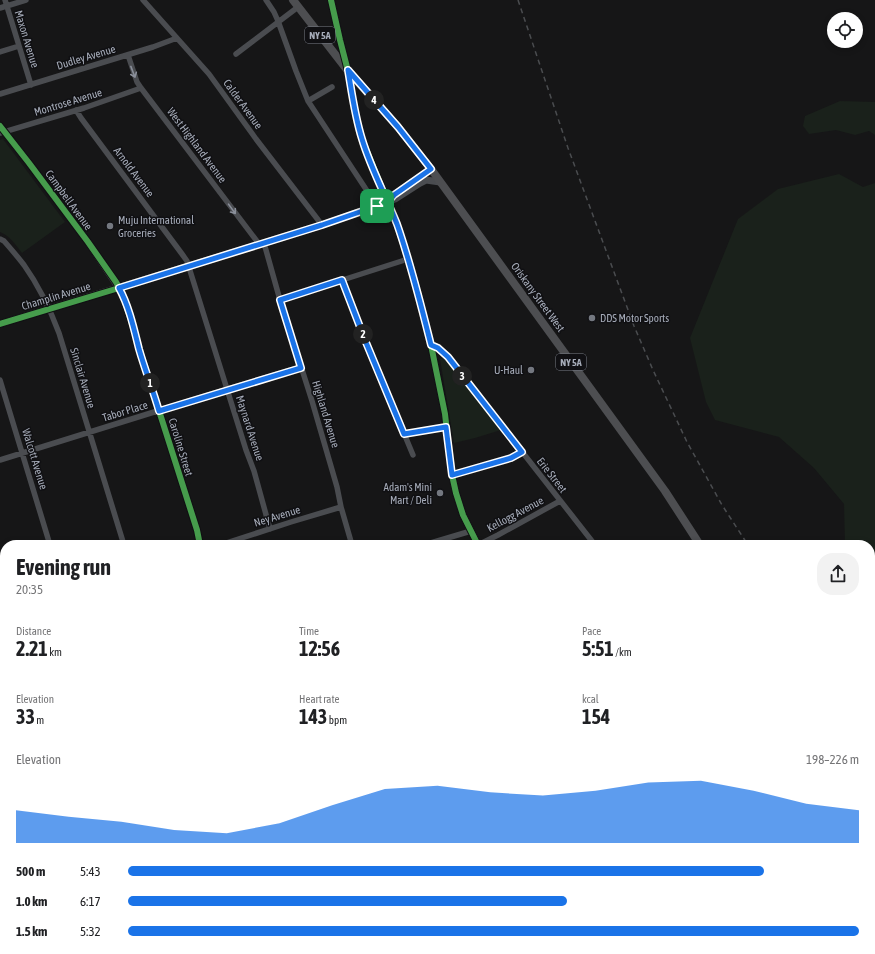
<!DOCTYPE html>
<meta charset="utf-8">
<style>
:root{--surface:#fff;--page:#f2f2f2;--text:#202124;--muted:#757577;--accent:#1a73e8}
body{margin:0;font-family:"Asap Condensed",sans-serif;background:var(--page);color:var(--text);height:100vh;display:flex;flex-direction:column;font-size:15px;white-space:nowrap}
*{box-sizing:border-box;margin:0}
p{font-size:13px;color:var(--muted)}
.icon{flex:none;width:22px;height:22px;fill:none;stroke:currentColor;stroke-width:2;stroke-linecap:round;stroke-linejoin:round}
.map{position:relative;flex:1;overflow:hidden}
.side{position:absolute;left:0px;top:540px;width:875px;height:414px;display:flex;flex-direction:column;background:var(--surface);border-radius:16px 16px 0 0;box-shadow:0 2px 6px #0003}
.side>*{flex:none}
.tools{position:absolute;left:827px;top:12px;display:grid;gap:8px}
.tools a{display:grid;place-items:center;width:36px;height:36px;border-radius:50%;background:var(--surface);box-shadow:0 2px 6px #0003;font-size:20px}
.pin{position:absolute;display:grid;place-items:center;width:34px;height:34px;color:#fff;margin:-17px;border-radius:8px;box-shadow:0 2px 6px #0006}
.km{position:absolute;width:20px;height:20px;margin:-10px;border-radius:50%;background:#222;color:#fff;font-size:11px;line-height:20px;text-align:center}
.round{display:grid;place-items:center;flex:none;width:42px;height:42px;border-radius:16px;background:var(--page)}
.headline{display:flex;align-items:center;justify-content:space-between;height:68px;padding:0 16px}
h1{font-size:22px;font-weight:700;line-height:30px}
.stats{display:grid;grid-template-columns:repeat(3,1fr);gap:6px;height:68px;padding:4px 16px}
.stats div{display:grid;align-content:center}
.stats b{font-size:20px;font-weight:700}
.stats small{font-size:11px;font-weight:400}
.stats p{font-size:11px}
.chart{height:112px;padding:8px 16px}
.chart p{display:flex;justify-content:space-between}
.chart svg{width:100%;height:72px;margin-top:4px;fill:var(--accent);opacity:.7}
ul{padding:0 16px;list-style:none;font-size:13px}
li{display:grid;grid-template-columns:64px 48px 1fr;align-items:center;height:30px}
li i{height:10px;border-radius:5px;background:var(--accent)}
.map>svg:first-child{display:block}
</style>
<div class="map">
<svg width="875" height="954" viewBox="0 0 875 954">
<rect width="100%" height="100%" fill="#161617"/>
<path fill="#202023" d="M5,894V949H58L60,954H0V895Z
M75,949H652L654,954H76Z"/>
<path fill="#1a211b" d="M840,101L875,102V135L869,131L855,135L836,130L809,134L803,126L805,116Z
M3,139L65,222L22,253C16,245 10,236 0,232V140Z
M839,174L863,187L875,183V612L870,604V545H845L844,504L814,468L779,437L715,420L706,402L690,338L738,219L778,189Z
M444,358L501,430L475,438L454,443L440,359Z
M5,834V894L0,895V836Z"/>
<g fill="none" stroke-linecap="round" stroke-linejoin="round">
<path stroke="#4a4c50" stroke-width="5.5" d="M5,0L31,85
M143,0L209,74L256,139L322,225
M266,0L274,12L278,21L296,71L308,101L377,206
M0,8L26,0
M0,52L19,46
M236,54L298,7
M128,55L137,82L141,88L259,244
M0,94L153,47L177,38
M308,101L332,87
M76,110L81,118L182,254L187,261L246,450L254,471L270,529
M0,133L84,108L141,88
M0,239L4,241C11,249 18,257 24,265C39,286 50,309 59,333L124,545
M264,243L280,300L312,401L337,487L341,507L352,545
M342,280L365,340L413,455
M119,288L130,317L140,351L197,530L200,545
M280,300L408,259
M431,345L437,348L448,357L595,545
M0,380L50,545
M404,434L446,427
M0,460L228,389L301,367
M452,475L511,458L522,452
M220,545L291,522L341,507
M424,545L471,531
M478,545L498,535L560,501
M0,612L5,610
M0,676L5,674
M0,722L5,739
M0,758L5,756
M0,827L5,825
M67,949L68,954
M833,949L836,954"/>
<path stroke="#4a4c50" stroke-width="7" d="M331,0L340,40L348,71L357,121L362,139L397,225L416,285L431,345L445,414L452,475L456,493L463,515L478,545
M0,126L29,163L88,242L119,288
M392,197L431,169
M0,324L322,225L395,199L420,183L426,180L440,182
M660,949L662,954"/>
<path stroke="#4d4e51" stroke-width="8" d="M293,0L348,71L398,127L431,169L665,491L700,545
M870,870L875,880"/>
<path stroke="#4a4c4f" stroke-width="1.5" stroke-dasharray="5 4" stroke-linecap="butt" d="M518,0L568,148L634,326L653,370L687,442L722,505L748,545
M870,726L875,734"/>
<defs>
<path id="cycleway" d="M331,0L340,40L348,71L357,121L362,139L397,225L416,285L431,345L445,414L452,475L456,493L463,515L478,545
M0,126L29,163L88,242L116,282L122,293L130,317L140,351L197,530L200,545
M0,324L119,288"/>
</defs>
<use href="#cycleway" stroke="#101013" stroke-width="8"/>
<use href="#cycleway" stroke="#469c4c" stroke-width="6"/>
</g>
<defs><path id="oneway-shaft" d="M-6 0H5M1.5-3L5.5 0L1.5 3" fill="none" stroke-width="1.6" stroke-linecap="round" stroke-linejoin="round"/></defs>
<g stroke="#8a8f9a">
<use href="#oneway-shaft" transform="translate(133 72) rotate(69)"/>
<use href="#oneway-shaft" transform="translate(232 209) rotate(54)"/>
</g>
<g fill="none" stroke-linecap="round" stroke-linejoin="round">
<defs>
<path id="route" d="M377,206L322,225L119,288C129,306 134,329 139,349C145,370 153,390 159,411L301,368L280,300L342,280L365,340L404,434L446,427L452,475L511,458L522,452L448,357L438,348L431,345C421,305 411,264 397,224C386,196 371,169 362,139C355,117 352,94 348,70L398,127L431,169L394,195L388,202L377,206"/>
</defs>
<use href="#route" stroke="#fff" stroke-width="8"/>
<use href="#route" stroke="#1a73e8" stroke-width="5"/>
</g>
<g fill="#747880" stroke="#101013" stroke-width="1.5">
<circle cx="110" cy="226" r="4"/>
<circle cx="592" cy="318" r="4"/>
<circle cx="531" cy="370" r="4"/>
<circle cx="440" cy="493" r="4"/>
</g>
<g text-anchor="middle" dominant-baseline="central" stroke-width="3" stroke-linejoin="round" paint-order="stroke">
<g fill="#101013" stroke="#797d87" stroke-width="1">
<rect x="305" y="27" width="30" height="16" rx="3"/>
<rect x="556" y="354" width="30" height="16" rx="3"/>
</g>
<g font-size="10" font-weight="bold" fill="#a6acb9">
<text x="320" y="35">NY 5A</text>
<text x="571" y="362">NY 5A</text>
</g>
<g font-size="11" fill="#a6acb9" stroke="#101013">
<text transform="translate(27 39) rotate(73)">Maxon Avenue</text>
<text transform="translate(86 57) rotate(-17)">Dudley Avenue</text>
<text transform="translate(68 102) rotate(-17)">Montrose Avenue</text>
<text transform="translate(243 104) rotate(54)">Calder Avenue</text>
<text transform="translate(197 145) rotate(53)">West Highland Avenue</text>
<text transform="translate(134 172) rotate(53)">Arnold Avenue</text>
<text transform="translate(69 200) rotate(54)">Campbell Avenue</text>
<text transform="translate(56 296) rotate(-17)">Champlin Avenue</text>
<text transform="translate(538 297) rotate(54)">Oriskany Street West</text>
<text transform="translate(83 378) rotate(73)">Sinclair Avenue</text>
<text transform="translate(125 411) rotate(-17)">Tabor Place</text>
<text transform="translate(326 414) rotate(73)">Highland Avenue</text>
<text transform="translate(250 428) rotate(72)">Maynard Avenue</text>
<text transform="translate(181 447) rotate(73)">Caroline Street</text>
<text transform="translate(35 459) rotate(73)">Walcott Avenue</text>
<text transform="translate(552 475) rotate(52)">Erie Street</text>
<text transform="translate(515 514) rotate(-28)">Kellogg Avenue</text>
<text transform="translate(277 516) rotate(-17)">Ney Avenue</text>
</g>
<g font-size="11" fill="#a6acb9" stroke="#101013" text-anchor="start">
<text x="118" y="220">Muju International<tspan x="118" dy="13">Groceries</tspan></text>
<text x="600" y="318">DDS Motor Sports</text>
<text x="523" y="370" text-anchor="end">U-Haul</text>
<text x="432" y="487" text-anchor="end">Adam's Mini<tspan x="432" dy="13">Mart / Deli</tspan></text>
</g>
</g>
</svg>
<div class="tools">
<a><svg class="icon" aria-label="locate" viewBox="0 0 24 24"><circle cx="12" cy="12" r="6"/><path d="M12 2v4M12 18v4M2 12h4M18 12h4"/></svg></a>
</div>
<div class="pin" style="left:377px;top:206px;background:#1e9e55"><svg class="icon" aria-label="arrive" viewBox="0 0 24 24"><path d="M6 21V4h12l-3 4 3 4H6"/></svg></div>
<b class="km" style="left:150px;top:383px">1</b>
<b class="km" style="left:363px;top:334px">2</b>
<b class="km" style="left:462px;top:376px">3</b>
<b class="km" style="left:374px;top:100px">4</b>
<section class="side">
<div class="headline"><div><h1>Evening run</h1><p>20:35</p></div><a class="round"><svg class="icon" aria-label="share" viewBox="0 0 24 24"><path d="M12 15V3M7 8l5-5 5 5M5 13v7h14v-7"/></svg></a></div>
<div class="stats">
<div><p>Distance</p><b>2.21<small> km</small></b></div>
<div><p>Time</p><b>12:56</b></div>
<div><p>Pace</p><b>5:51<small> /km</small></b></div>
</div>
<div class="stats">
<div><p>Elevation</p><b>33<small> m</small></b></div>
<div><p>Heart rate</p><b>143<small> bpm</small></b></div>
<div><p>kcal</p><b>154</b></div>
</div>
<div class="chart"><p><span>Elevation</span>198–226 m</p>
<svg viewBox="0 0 160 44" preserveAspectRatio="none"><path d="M0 44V24L10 28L20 31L30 36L40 38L50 32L60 21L70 11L80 9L90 13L100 15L110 12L120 7L130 6L140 12L150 20L160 24V44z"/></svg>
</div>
<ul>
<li><b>500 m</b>5:43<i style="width:87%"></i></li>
<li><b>1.0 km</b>6:17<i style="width:60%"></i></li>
<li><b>1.5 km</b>5:32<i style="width:100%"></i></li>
</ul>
</section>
</div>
